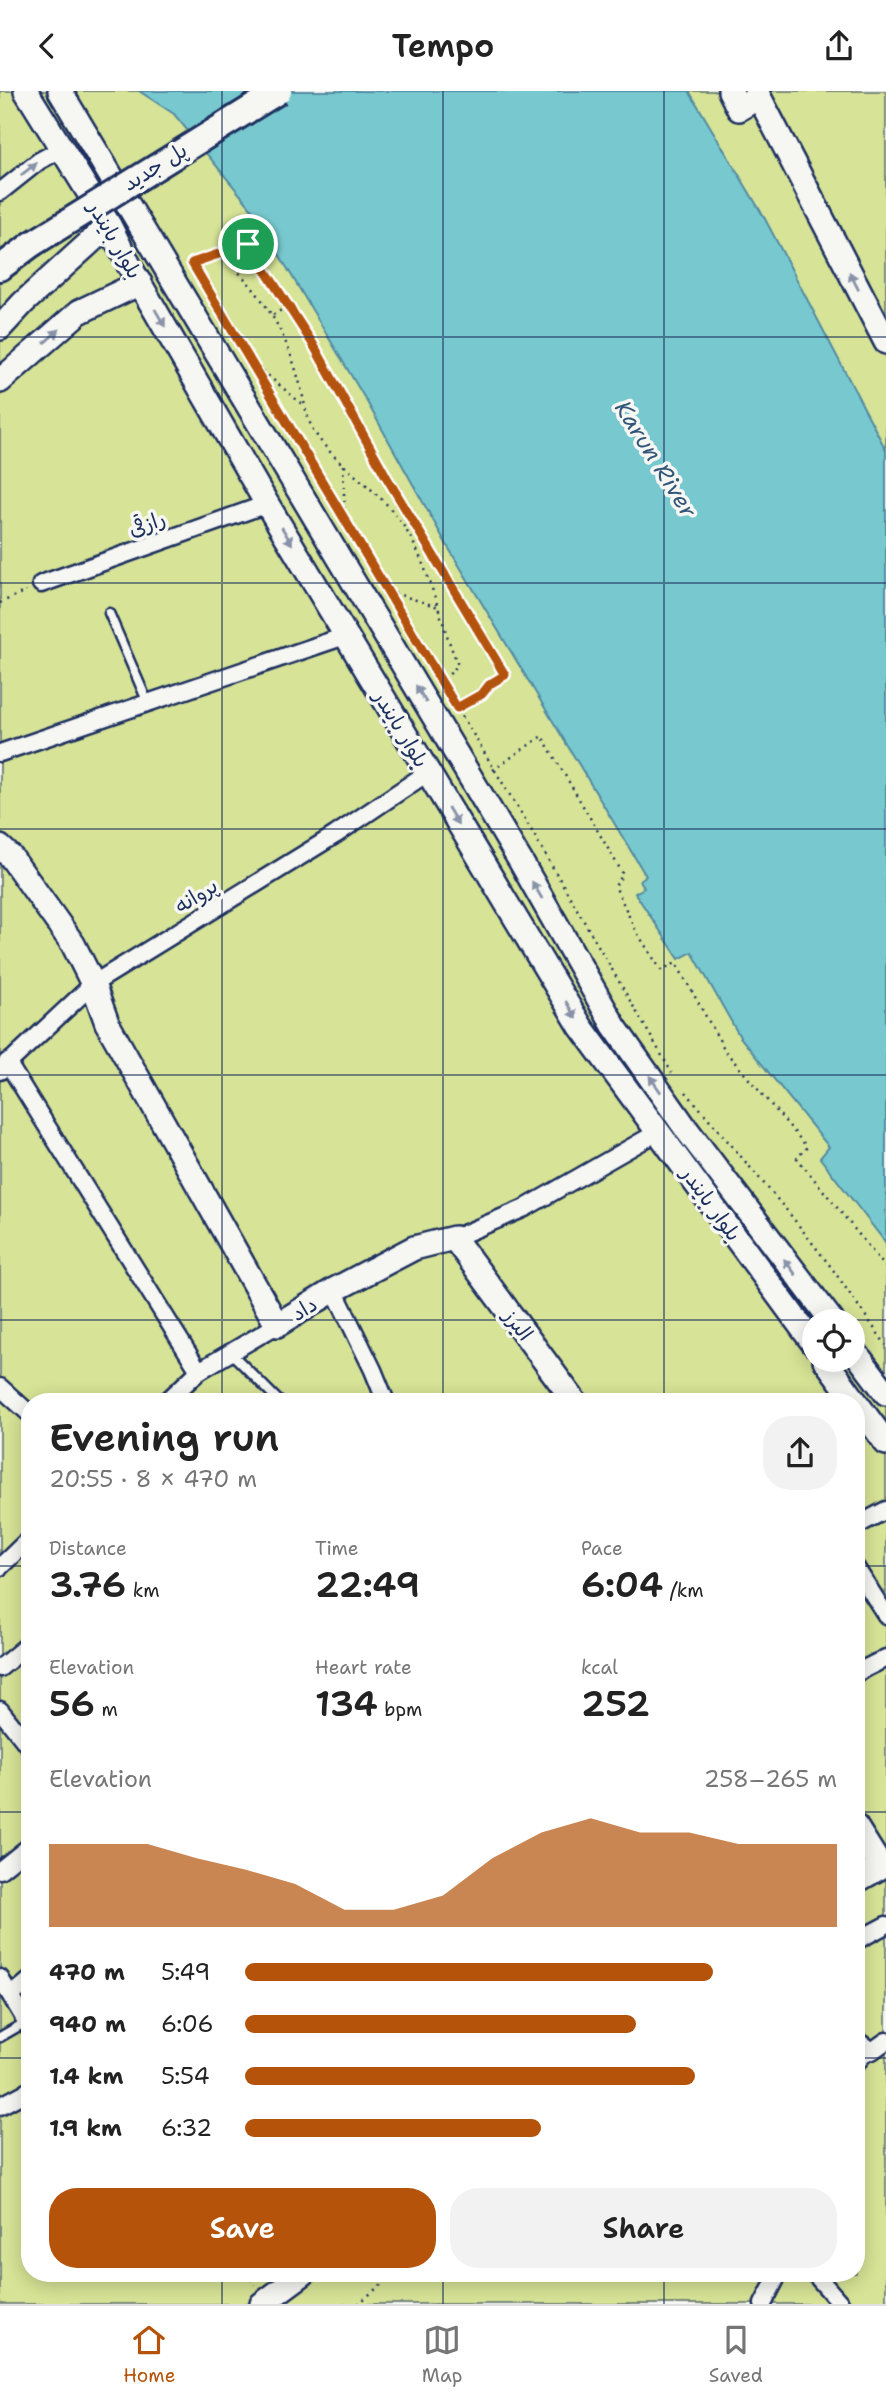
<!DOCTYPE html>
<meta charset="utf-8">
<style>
:root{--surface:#fff;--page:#f2f2f2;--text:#222;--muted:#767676;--line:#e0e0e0;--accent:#b45309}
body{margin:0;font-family:"Shantell Sans","Playpen Sans Arabic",sans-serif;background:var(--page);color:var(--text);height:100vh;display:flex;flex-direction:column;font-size:26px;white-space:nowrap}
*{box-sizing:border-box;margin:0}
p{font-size:23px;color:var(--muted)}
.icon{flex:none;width:38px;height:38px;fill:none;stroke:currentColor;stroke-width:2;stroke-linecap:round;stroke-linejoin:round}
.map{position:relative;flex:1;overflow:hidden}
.panel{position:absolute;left:21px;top:1302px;width:844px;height:889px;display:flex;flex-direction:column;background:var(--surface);border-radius:28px;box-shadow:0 4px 18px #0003}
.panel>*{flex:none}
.buttons{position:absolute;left:802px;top:1218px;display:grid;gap:14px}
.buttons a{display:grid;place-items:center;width:63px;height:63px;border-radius:50%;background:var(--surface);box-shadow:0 4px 18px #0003;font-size:35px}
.pin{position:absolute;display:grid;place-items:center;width:60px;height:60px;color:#fff;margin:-30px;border:4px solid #fff;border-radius:50%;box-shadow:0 2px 7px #0007}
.round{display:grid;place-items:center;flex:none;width:74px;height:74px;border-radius:28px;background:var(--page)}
.head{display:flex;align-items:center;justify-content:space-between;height:119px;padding:0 28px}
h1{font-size:38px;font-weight:600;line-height:52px}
.stats{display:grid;grid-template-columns:repeat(3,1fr);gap:10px;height:119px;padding:7px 28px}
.stats div{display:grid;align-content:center}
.stats b{font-size:35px;font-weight:600}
.stats small{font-size:19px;font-weight:400}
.stats p{font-size:19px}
.chart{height:196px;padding:14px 28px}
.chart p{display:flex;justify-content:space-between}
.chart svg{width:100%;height:126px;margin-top:7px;fill:var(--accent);opacity:.7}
.primary-button{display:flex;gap:14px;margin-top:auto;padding:14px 28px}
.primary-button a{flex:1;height:80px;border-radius:28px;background:var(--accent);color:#fff;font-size:28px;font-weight:600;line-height:80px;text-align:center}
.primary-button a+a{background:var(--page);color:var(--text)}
ul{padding:0 28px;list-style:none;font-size:23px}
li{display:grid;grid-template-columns:112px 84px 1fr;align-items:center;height:52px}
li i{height:18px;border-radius:9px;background:var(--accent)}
header{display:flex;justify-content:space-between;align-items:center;height:91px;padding:0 28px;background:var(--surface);font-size:32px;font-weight:600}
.tabs{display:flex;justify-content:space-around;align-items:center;height:98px;border-top:2px solid var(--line);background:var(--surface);font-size:19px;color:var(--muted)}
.tabs a{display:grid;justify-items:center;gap:4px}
.tabs .selected{color:var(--accent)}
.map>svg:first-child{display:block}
</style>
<header><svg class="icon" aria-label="back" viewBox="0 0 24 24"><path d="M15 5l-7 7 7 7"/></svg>Tempo<svg class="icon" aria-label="share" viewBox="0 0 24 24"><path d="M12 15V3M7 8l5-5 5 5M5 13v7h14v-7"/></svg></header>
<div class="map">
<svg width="886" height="2213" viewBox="0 0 886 2213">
<rect width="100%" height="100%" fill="#f6f6f2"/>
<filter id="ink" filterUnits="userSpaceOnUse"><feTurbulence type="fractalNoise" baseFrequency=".0143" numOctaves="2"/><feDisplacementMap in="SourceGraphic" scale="14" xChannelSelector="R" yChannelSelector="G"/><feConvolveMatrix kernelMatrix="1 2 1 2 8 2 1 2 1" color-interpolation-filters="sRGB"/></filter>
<g filter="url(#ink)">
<path fill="#d7e396" stroke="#79897a" stroke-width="2" fill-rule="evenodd" d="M0,0H886V2213H0ZM814,1230H852V1269H814ZM30,1311H856V2182H30Z"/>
<path fill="#78c9cf" stroke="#538ba2" stroke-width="2" d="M139,0H689L764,126L886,359V1152L820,1067L829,1056L740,946L692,861L679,868L635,802L644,797L640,789L646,785L448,456L367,311L252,118L174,23Z"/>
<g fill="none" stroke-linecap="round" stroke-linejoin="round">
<defs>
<path id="lane" d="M109,522L148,612
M231,1262L280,1311
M549,1311L565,1303
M0,1946L26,1931
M856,1978L872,1960"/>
<path id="street" d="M0,101L39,70L61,58
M41,493L267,413
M0,662L345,545
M7,971L199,1280
M0,980L93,893L335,744L427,682
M454,1147L525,1117L658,1041
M334,1199L373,1279L386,1311
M0,1296L30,1323
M166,1311L199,1280L277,1234
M856,1435L886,1419
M0,1476L30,1447
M856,1477L886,1524
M0,1577L30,1552
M856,1582L886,1567
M0,1619L30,1657
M0,1779L30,1755
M856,1850L886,1834
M0,1887L30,1937
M11,1905L30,1889
M856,1949L872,1960L886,1950
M0,2015L30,1999
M814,2182L841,2213
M763,2213L779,2182"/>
<path id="secondary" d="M26,0L109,134L129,174L267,413L581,936L814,1253
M60,0L521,771L614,935L687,1039L832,1230
M730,0L739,18L759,6
M756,0L886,251
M0,237L23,212L109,134
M0,290L79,221L140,192
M0,756L11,766L73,853L93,893L107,932L277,1234L334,1199L414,1157L454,1147L575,1311
M852,1257L886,1302
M825,1269L886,1352
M856,1736L881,1776
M856,1790L886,1773
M262,2213L304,2182"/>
<path id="primary" d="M0,177L32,153"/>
</defs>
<use href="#lane" stroke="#1b2f5e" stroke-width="13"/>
<use href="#street" stroke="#1b2f5e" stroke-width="21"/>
<use href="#secondary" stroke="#1b2f5e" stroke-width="28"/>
<use href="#primary" stroke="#1b2f5e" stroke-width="30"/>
<path stroke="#1b2f5e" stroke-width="2.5" stroke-dasharray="2 5" stroke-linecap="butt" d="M219,162C259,198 283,234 298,286C304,305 305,326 315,342C336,374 371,393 394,422C429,465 437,524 458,574L441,592
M273,224L288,215
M252,271L303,314
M343,374L345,431
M388,500L438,516
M0,512L26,500
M457,617L483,603L490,593L505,584L387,387L313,253L248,153L192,172L345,432L530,737L672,982
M493,679L542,645L623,783L615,795L636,840L661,879L676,872L726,961L807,1056L797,1067L886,1177
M686,1001L789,1122L831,1176L886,1254
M247,2182L255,2194
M358,2213L395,2182"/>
<use href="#lane" stroke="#f6f6f2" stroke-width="8"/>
<use href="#street" stroke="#f6f6f2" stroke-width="16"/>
<use href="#secondary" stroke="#f6f6f2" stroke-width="23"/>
<use href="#primary" stroke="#f6f6f2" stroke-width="24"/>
<defs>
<path id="primary-bridge" d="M32,153L279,0"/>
</defs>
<use href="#primary-bridge" stroke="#1b2f5e" stroke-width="30" stroke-linecap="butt"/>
<use href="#primary-bridge" stroke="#f6f6f2" stroke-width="24"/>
</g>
<defs><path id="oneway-solid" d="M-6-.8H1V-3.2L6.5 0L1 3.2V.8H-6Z" transform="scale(1.75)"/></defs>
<g fill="#8892a8">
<use href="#oneway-solid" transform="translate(29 78) rotate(-38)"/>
<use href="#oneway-solid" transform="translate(854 190) rotate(-117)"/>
<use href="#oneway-solid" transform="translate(160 227) rotate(60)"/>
<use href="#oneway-solid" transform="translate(52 245) rotate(-41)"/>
<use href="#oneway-solid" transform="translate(287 445) rotate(59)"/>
<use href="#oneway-solid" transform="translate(421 603) rotate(-121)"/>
<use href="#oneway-solid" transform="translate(453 725) rotate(59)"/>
<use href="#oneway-solid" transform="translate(537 799) rotate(-120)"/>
<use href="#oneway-solid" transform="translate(571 919) rotate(59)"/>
<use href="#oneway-solid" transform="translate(655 993) rotate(-125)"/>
<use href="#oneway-solid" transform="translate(790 1176) rotate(-127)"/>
</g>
</g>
<g fill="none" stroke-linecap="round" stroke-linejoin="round" filter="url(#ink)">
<defs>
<path id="route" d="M248,153L313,253L387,387L505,584L490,593L482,603L457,617L192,172Z"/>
</defs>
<use href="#route" stroke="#fff" stroke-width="14"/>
<use href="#route" stroke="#b45309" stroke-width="9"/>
</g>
<path fill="none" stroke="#1b2f5e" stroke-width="2" stroke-opacity="0.55" d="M222,0V1311M443,0V1311M664,0V1311M0,246H886M0,492H886M0,738H886M0,984H886M0,1229H886M0,1475H30M856,1475H886M0,1721H30M856,1721H886M0,1967H30M856,1967H886M222,2182V2213M443,2182V2213M664,2182V2213"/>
<g text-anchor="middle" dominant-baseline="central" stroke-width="7" stroke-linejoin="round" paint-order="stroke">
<g font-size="21" fill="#1b2f5e" stroke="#f6f6f2">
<text transform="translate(155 76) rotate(-32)">پل جدید</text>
<text transform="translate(115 149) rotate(60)">بلوار بایندر</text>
<text transform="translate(147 433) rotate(-20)">رازقی</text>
<text transform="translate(401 638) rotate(59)">بلوار بایندر</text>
<text transform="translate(196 805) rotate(-32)">پروانه</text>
<text transform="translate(711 1113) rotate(54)">بلوار بایندر</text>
<text transform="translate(304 1218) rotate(-32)">داد</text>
<text transform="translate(518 1234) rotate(53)">البرز</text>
</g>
<g font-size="23" font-style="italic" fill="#32567a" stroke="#f6f6f2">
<text transform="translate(656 368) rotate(58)">Karun River</text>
</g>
</g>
</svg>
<div class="buttons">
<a><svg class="icon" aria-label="locate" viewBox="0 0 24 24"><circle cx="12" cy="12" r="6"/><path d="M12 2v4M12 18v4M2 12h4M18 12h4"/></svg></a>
</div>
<div class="pin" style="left:248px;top:153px;background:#1e9e55"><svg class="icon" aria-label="arrive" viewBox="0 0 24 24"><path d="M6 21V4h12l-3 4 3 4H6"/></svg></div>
<section class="panel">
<div class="head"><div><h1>Evening run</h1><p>20:55 · 8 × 470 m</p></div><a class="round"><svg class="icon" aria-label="share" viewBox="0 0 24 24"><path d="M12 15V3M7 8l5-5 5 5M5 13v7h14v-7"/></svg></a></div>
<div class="stats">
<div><p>Distance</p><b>3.76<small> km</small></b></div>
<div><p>Time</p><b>22:49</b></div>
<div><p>Pace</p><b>6:04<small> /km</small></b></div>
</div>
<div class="stats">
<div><p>Elevation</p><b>56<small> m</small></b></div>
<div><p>Heart rate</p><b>134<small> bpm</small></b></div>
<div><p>kcal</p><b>252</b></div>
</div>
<div class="chart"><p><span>Elevation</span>258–265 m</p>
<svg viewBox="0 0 160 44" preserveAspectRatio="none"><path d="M0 44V15L10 15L20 15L30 20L40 24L50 29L60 38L70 38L80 33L90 20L100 11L110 6L120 11L130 11L140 15L150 15L160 15V44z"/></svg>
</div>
<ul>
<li><b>470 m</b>5:49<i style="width:79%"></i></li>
<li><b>940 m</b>6:06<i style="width:66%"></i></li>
<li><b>1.4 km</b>5:54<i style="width:76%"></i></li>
<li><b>1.9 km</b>6:32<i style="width:50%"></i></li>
</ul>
<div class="primary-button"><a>Save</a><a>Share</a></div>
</section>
</div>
<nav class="tabs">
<a class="selected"><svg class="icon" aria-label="home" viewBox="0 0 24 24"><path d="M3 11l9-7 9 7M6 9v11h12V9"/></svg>Home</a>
<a><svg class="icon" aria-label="map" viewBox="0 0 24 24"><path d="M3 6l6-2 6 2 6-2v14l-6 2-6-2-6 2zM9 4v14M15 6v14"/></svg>Map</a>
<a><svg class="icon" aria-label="saved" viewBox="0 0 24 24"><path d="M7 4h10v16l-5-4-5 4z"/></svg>Saved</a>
</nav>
